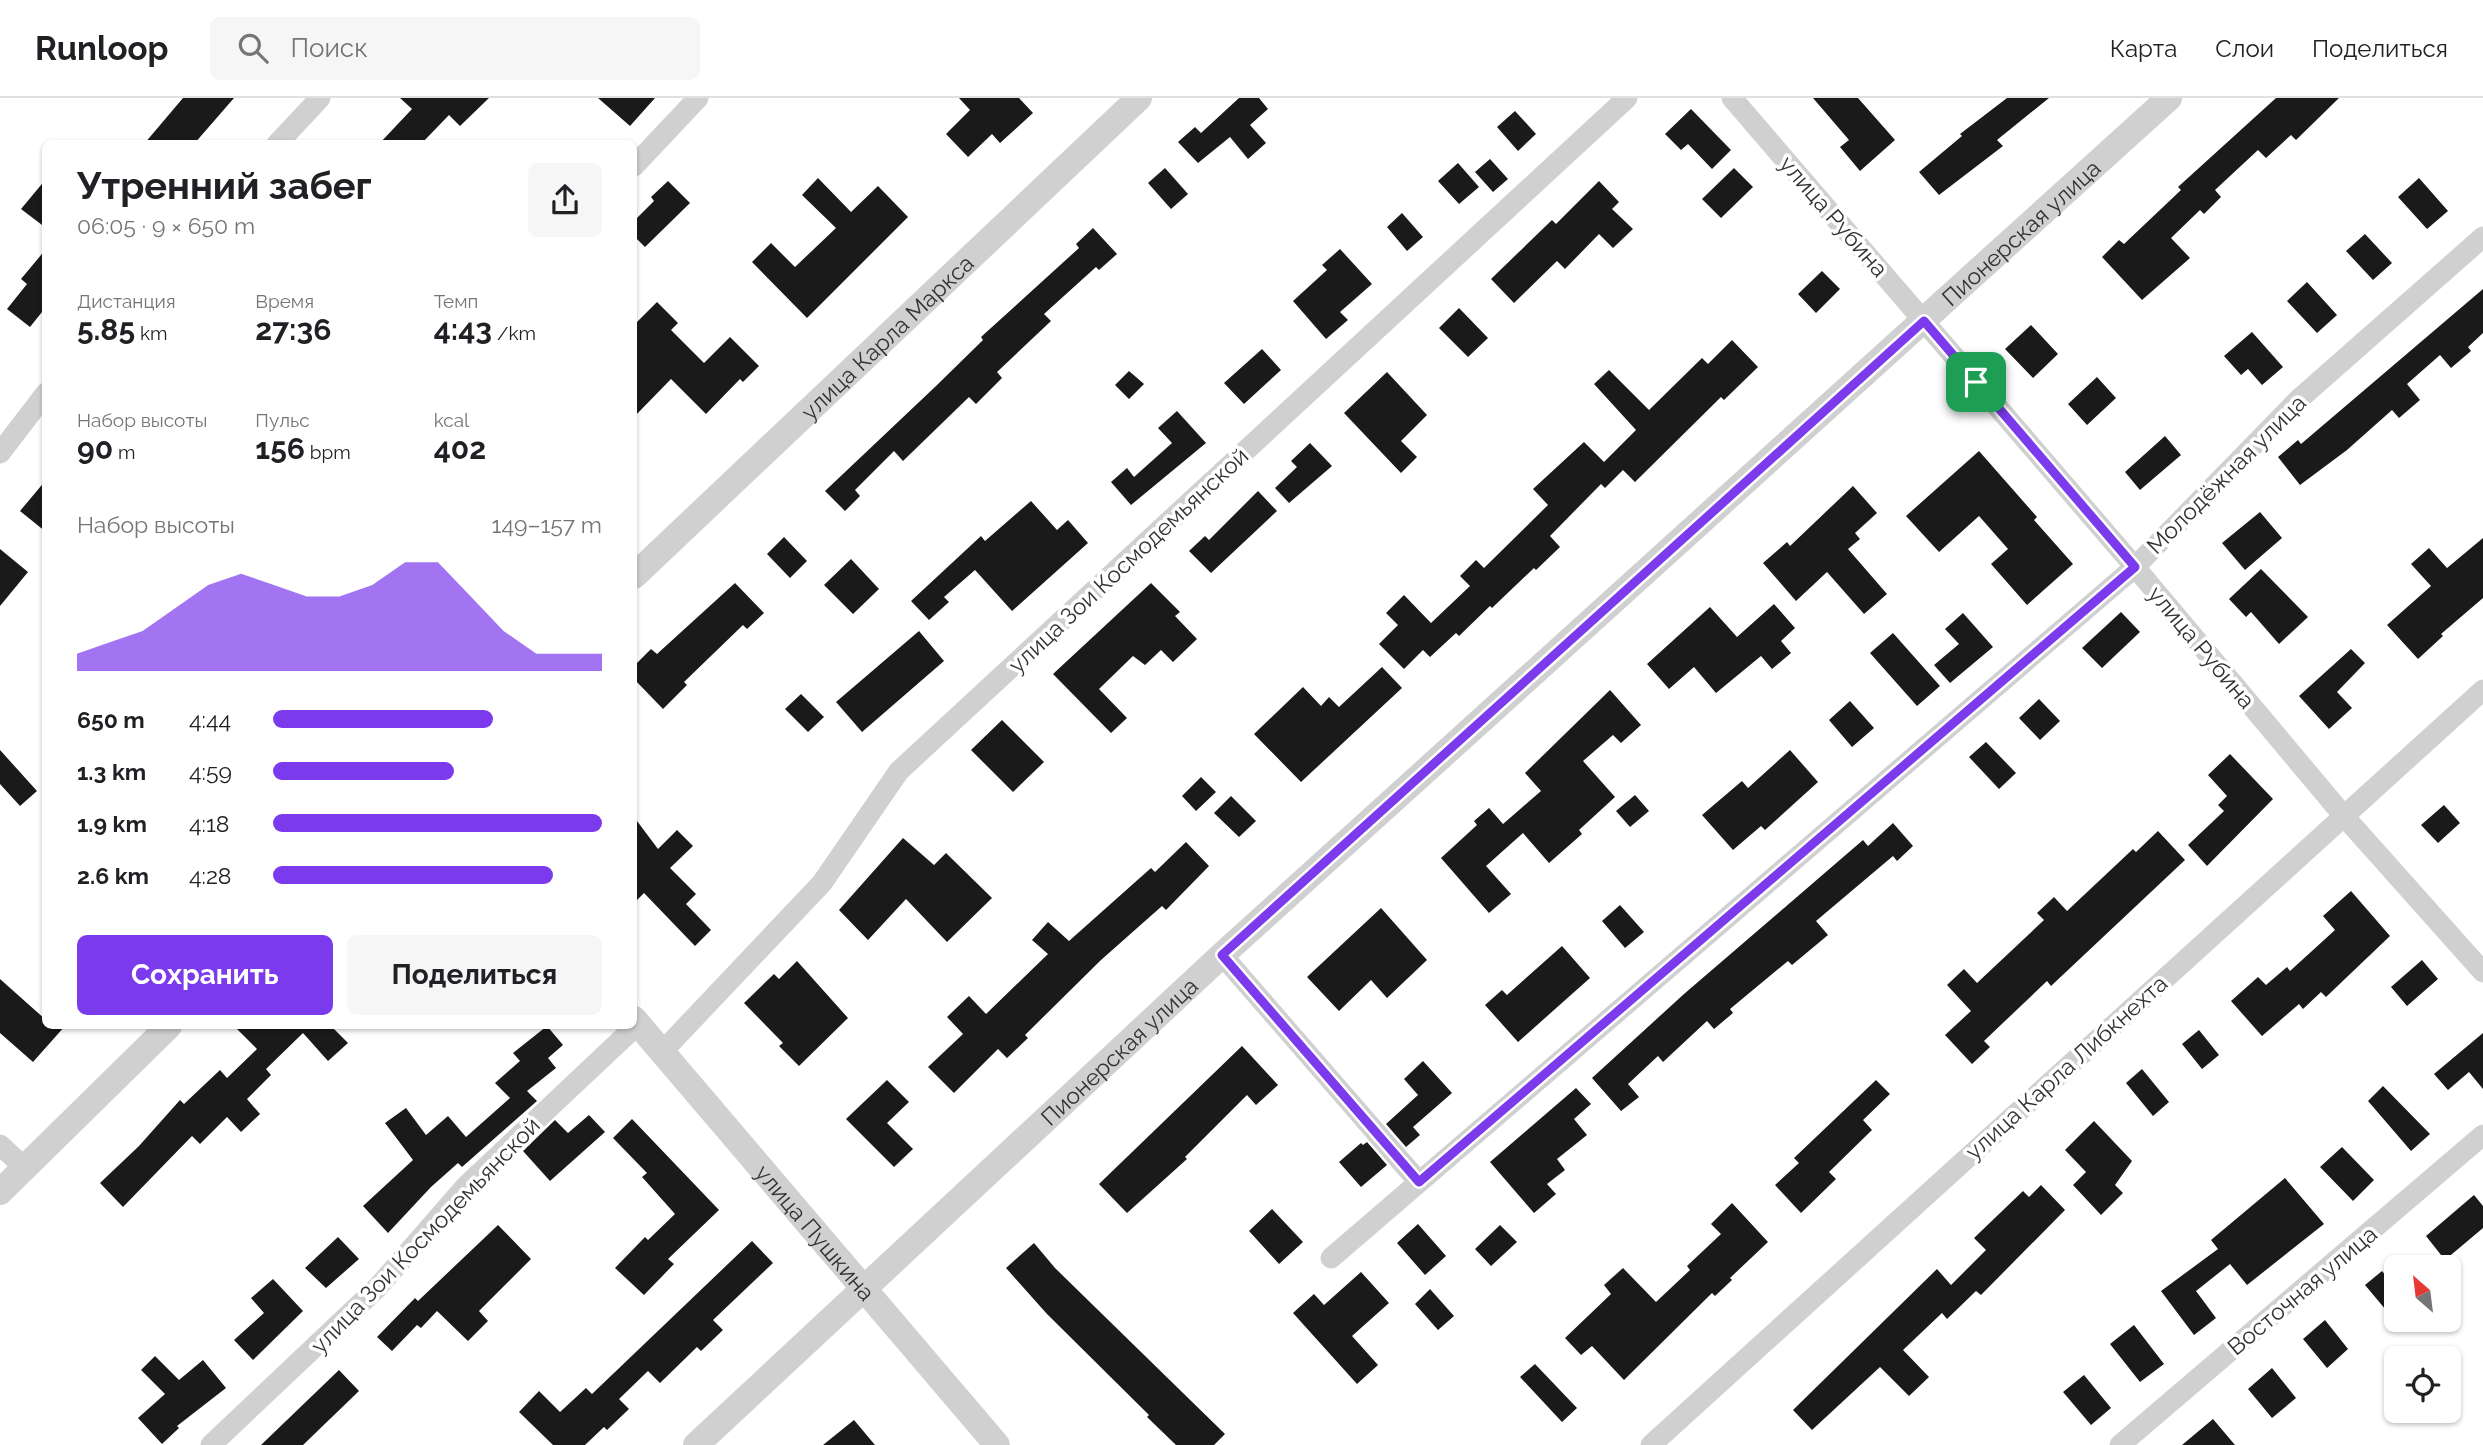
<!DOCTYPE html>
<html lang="ru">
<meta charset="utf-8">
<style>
:root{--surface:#fff;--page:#f6f6f6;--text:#202124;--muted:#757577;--line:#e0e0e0;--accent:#7c3aed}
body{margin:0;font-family:Raleway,sans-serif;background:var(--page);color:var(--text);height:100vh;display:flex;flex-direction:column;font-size:26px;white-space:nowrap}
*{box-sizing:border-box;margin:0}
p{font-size:23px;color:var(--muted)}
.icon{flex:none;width:38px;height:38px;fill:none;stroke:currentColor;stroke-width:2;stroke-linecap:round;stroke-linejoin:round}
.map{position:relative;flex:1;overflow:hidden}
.sheet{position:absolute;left:42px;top:42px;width:595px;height:889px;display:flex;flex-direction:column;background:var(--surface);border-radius:10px;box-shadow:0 2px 5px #0004}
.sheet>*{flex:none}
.needle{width:46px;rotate:332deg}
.buttons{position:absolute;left:2384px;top:1157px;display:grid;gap:14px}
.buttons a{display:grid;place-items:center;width:77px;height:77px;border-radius:10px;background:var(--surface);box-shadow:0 2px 5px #0004;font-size:35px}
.pin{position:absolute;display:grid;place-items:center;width:60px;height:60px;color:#fff;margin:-30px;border-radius:14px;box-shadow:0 4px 10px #0006}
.round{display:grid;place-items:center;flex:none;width:74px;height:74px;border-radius:10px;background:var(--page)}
.overview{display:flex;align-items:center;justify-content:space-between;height:119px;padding:0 35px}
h1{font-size:38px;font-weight:700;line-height:52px}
.stats{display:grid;grid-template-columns:repeat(3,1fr);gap:10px;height:119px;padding:7px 35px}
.stats div{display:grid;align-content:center}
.stats b{font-size:30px;font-weight:700}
.stats small{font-size:19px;font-weight:400}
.stats p{font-size:19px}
.chart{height:196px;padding:14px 35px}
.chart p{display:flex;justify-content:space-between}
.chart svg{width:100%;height:126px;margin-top:7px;fill:var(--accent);opacity:.7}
.action{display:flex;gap:14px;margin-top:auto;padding:14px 35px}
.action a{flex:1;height:80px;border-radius:10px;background:var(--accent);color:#fff;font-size:28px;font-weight:700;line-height:80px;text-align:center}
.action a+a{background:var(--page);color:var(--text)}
ul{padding:0 35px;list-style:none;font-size:23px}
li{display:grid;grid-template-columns:112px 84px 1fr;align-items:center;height:52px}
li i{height:18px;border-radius:9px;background:var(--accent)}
header{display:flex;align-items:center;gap:42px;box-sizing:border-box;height:98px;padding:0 35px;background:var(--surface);border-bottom:2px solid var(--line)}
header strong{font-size:33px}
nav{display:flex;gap:38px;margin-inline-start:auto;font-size:24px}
.search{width:490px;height:63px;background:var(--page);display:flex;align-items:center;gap:18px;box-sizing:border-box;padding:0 24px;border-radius:10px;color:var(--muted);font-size:26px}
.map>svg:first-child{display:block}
</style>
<header>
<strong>Runloop</strong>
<div class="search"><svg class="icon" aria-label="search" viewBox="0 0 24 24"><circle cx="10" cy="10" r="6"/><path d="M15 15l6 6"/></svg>Поиск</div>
<nav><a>Карта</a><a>Слои</a><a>Поделиться</a></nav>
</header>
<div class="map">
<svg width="2483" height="1347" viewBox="0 0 2483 1347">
<rect width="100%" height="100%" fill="#fff"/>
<path fill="#1a1a1a" d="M183,0H234L194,46H144Z
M400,0H489L460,28L449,17L421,46H379L412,11Z
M598,0H655L630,28Z
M959,0H1019L1033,15L1000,45L992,36L968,59L946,36L970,12Z
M1239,0H1259L1268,11L1250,27L1266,45L1248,61L1230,39L1198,65L1178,44L1195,29L1201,35Z
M1813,0H1858L1895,42L1860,73L1840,49L1849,42Z
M2007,0H2049L1997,42L2003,48L1939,97L1919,74L1962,38L1960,36Z
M2276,0H2339L2296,42L2291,37L2266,60L2258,52L2215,92L2221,99L2204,116L2200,112L2171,140L2190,160L2142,202L2102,159L2119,142L2124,146L2181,92L2178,89Z
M1691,11L1731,52L1712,71L1688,46L1681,52L1665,36Z
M1515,13L1536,36L1518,53L1497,29Z
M1490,61L1508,81L1493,94L1475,74Z
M1458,65L1479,89L1459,106L1438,83Z
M1165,70L1188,96L1171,111L1148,85Z
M1734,70L1753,89L1721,120L1702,101Z
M818,80L851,114L878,88L908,119L807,220L752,164L771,145L795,169L836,130L802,97Z
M2419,80L2448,113L2427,131L2398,99Z
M46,81V130L21,111Z
M668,83L690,105L645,149L634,138V123L654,103L651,99Z
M1599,83L1619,104L1612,111L1633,131L1613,150L1599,136L1565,171L1557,163L1514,205L1491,181L1552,122L1556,126Z
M1402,115L1423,139L1407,153L1387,129Z
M1093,130L1117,156L1099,172L1096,169L1044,216L1051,223L997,274L1002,280L976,306L969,299L903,363L894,353L855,392L860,398L845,413L825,393L936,288L983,242L981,239L1079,150L1076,146Z
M2365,136L2392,165L2373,182L2346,153Z
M46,151V209L30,229L7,211L27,186L21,181Z
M1340,151L1372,186L1340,214L1348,222L1326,241L1293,203L1327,172L1322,167Z
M1822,173L1840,191L1816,215L1798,196Z
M2307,184L2337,217L2317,235L2287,203Z
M2483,191V235L2468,249L2471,253L2451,270L2440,257L2407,286L2420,302L2399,320L2392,312L2347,352L2300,387L2278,359L2298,342L2301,346Z
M657,204L678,225L671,232L704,265L730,239L759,268L743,284L740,281L706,316L671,281L634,319V227Z
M1459,210L1488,240L1468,259L1439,230Z
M2031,227L2058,256L2033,280L2005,251Z
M2252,234L2283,269L2262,287L2248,271L2241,277L2224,258Z
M1732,242L1758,269L1724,302L1721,299L1635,384L1623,372L1605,390L1601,386L1550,438L1560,449L1536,472L1534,470L1492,510L1490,508L1459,538L1456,535L1430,559L1423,552L1404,571L1379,546L1398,527L1386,515L1404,497L1431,525L1470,488L1460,478L1476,462L1484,470L1548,407L1533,391L1584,344L1604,364L1636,332L1594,286L1609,272L1649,312L1702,260L1708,266Z
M1262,251L1281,272L1244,306L1224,285Z
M1129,273L1144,286L1129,301L1115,287Z
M1387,274L1427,317L1401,343L1417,359L1401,375L1344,315Z
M2097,279L2116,300L2087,327L2068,306Z
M1177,313L1206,345L1131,407L1111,384L1127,370L1134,379L1172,345L1158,330Z
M2165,338L2181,357L2140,392L2125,374Z
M1310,345L1332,368L1289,405L1275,390L1297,369L1291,363Z
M1979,353L2037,419L2034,422L2073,466L2027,507L1991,466L2008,451L1979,418L1939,454L1906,418Z
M46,382V434L20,413Z
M1853,388L1877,415L1855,435L1860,441L1848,451L1887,496L1864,516L1827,474L1796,503L1763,465L1787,444L1790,448Z
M1258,393L1277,413L1211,475L1189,453L1205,438L1209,442Z
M1031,403L1057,432L1068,422L1088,445L1012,513L975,472L944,499L949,504L929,522L911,503L981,438L985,443Z
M2260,414L2282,440L2245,472L2222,445Z
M784,439L807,463L790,480L767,456Z
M2483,440V500L2441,536L2443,538L2418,561L2387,527L2431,488L2411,466L2429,450L2447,470Z
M0,451L28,474L0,508Z
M851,461L879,491L853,516L824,487Z
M2261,471L2308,519L2279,546L2251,514L2246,519L2229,501Z
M735,485L764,515L747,531L743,527L684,584L687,587L663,611L634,581V568L651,551L657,556Z
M1151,485L1180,514L1175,518L1197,541L1173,564L1161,552L1145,567L1133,558L1099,591L1127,620L1111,635L1053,576Z
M1774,506L1795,530L1781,543L1791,555L1772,571L1761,558L1716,595L1694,569L1669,591L1647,566L1710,509L1737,539Z
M2121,514L2140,534L2102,570L2082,550Z
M1963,515L1993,549L1950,585L1934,567L1959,546L1945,531Z
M919,533L944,563L862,634L836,604Z
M1893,535L1940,588L1917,608L1870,555Z
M2351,551L2365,565L2337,594L2352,610L2329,631L2299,598Z
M1382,569L1402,590L1301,684L1254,636L1303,589L1321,608L1329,599L1339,609Z
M1610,592L1641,627L1621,645L1613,637L1583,663L1615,699L1579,732L1582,736L1549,765L1523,735L1486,768L1511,796L1489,815L1441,760L1477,727L1474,723L1489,710L1503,726L1541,693L1525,675Z
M801,596L824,619L808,634L785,611Z
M2039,601L2060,623L2040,642L2019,620Z
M1850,603L1874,630L1852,649L1829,622Z
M1002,622L1044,664L1013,694L971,652Z
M1986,644L2016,675L1999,691L1969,659Z
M0,652L37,693L20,708L0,686Z
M1790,652L1818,684L1765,732L1761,728L1733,752L1702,717L1742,683L1748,690Z
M2230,656L2273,701L2207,768L2188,747L2224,713L2218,707L2227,698L2208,677Z
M1201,679L1216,694L1196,713L1182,698Z
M1635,697L1649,713L1630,729L1616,713Z
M1231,698L1256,723L1239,739L1214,715Z
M2444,707L2460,725L2438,745L2421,727Z
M634,719L658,751L677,732L693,748L670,770L696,796L686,806L711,832L695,848L644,795L634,805Z
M1893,725L1913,748L1897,763L1893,758L1816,823L1828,837L1792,867L1788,863L1730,911L1733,915L1714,931L1707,923L1663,964L1658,958L1628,986L1639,999L1621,1013L1592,980L1684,896L1863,742L1868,748Z
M2158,733L2185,762L2051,888L2047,883L1984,943L1990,949L1972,966L1945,937L1971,913L1947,887L1964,871L1977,885L2044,822L2037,815L2054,799L2067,813L2133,751L2136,754Z
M903,740L934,767L946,755L992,800L947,844L906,801L868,842L839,812Z
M1186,744L1209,768L1166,812L1162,808L1101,862L1025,937L1028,940L1007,960L998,951L954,995L928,969L963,936L947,919L969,898L986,916L1048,856L1032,842L1048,824L1069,843L1151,770L1155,774Z
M2351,793L2390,838L2326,899L2321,894L2303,911L2299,906L2262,938L2231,903L2258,879L2266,887L2287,869L2290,873L2335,832L2323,818Z
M1620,807L1644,834L1625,850L1602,823Z
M1381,810L1427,862L1387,900L1371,882L1339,913L1307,879Z
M1562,848L1590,880L1518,944L1485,907L1502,892L1507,897Z
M2422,862L2438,881L2407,908L2391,889Z
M797,863L848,920L799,968L779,948L783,945L744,905L774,876L779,881Z
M0,881L46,922V928H65L33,964L0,935Z
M234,928H331L348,945L328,963L303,935L266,971L271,977L247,1001L260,1016L241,1034L227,1019L200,1046L192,1038L123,1109L100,1085L139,1048L180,1002L184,1006L220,972L227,980L257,951Z
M547,928L563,947L548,960L556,970L527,993L537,1003L462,1069L458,1065L431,1089L388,1135L363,1108L413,1062L385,1025L406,1010L426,1037L448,1018L466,1039L510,1000L495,985L520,963L513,955Z
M2199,932L2219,957L2202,971L2182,946Z
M2483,935V991L2469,974L2448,992L2434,976Z
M1242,948L1278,987L1256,1007L1247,997L1185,1059L1187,1061L1127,1115L1099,1086Z
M1423,963L1452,995L1413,1029L1420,1037L1406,1049L1386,1026L1418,997L1404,981Z
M2142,971L2169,1004L2153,1018L2126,985Z
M887,982L909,1004L887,1025L913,1051L894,1069L846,1021Z
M1876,982L1890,996L1863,1022L1872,1032L1829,1074L1836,1081L1801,1115L1775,1087L1799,1065L1794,1060Z
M2383,988L2430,1036L2411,1053L2368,1003Z
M1576,990L1591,1006L1574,1021L1587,1037L1557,1061L1565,1072L1547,1086L1556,1096L1534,1115L1490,1064Z
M589,1017L605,1034L550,1083L523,1053L555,1022L568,1035Z
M632,1021L719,1112L668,1161L674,1166L644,1197L615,1170L645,1139L648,1142L675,1116L642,1079L647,1075L613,1040Z
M2094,1023L2132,1063L2115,1087L2123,1095L2101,1117L2073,1087L2086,1074L2065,1052Z
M1367,1044L1387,1067L1361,1089L1339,1064L1361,1045L1363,1047Z
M2342,1049L2374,1082L2353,1103L2320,1069Z
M2285,1080L2324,1126L2247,1187L2230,1166L2196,1193L2216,1220L2194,1237L2161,1193L2218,1151L2211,1142Z
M2041,1087L2065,1112L1981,1197L1976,1193L1947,1221L1942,1215L1903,1252L1929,1279L1909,1298L1880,1269L1812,1332L1793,1312L1937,1171L1951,1187L1986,1152L1974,1140L2023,1093L2029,1099Z
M2474,1097L2483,1108V1130L2445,1162L2426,1138Z
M1732,1105L1768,1144L1730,1180L1732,1182L1715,1198L1712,1195L1624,1282L1592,1248L1581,1257L1565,1240L1611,1196L1604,1187L1623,1170L1656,1204L1690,1172L1687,1168L1721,1136L1711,1126Z
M1272,1111L1303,1144L1279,1166L1249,1133Z
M1418,1126L1446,1158L1425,1177L1397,1145Z
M498,1127L531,1161L479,1213L488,1223L468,1243L437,1213L421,1230L417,1227L392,1253L377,1239L415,1200L418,1203Z
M1500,1127L1517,1144L1491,1168L1475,1151Z
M338,1139L359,1161L326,1190L305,1170Z
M752,1143L773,1165L713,1222L723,1232L701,1253L697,1249L660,1285L648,1273L619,1301L629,1311L607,1332L604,1329L585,1347H553L519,1314L539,1293L560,1314L586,1290L592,1296Z
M1034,1145L1055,1170L1225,1336L1214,1347H1176L1147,1319L1149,1317L1047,1216L1006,1170Z
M2382,1173L2396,1190V1224L2365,1187Z
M1361,1174L1389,1205L1352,1238L1378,1267L1357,1286L1293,1215L1314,1196L1324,1207Z
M273,1181L303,1213L253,1262L234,1242L264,1215L251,1200Z
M1430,1191L1454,1218L1438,1232L1415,1206Z
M2325,1222L2348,1251L2327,1270L2303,1241Z
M2134,1227L2164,1266L2140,1284L2110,1246Z
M155,1258L179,1282L203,1262L226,1290L177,1328L179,1330L162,1346L138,1320L165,1296L141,1272Z
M1535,1266L1577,1310L1562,1324L1520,1279Z
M2272,1270L2296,1300L2272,1320L2248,1291Z
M339,1272L359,1293L303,1347H261Z
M2084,1277L2111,1310L2091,1327L2063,1294Z
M2213,1321L2235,1347H2182Z
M854,1322L875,1347H823Z"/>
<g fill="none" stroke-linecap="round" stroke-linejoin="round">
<path stroke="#d0d0d0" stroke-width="21" d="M1732,0L2135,469L2343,717L2483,874
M277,46L320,0
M634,68L698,0
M0,355L46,295
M1222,857L1419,1084
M662,954L822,785L899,673L1627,0
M0,1047L25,1070
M1331,1160L2135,469L2298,302L2483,139
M211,1347L378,1189L466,1088L638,926
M1651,1347L2483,592
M2120,1347L2483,1037"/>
<g stroke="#d0d0d0" stroke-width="26">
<path id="s1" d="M634,478L1139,0"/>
<path id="s2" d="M634,921L997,1347"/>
<path d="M0,1094L169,928"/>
<path id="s3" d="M696,1347L1222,857L2169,0"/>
</g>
</g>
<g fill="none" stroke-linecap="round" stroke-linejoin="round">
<defs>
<path id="route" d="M1924,223L2135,469L1419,1084L1222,857Z"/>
</defs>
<use href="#route" stroke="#fff" stroke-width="14"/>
<use href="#route" stroke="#7c3aed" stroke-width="9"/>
</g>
<g text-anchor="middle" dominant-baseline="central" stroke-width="7" stroke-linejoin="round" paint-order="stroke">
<g font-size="23" fill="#333" stroke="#fff">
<text transform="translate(1834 118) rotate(49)">улица Рубина</text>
<text stroke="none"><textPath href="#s3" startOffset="1796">Пионерская улица</textPath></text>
<text stroke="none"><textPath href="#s1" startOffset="348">улица Карла Маркса</textPath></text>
<text transform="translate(2226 376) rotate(-45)">Молодёжная улица</text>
<text transform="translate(1128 462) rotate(-43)">улица Зои Космодемьянской</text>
<text transform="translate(2202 549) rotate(50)">улица Рубина</text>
<text stroke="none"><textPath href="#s3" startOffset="578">Пионерская улица</textPath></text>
<text transform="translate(2066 969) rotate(-42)">улица Карла Либкнехта</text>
<text stroke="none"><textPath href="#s2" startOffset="280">улица Пушкина</textPath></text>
<text transform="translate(425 1137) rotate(-46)">улица Зои Космодемьянской</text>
<text transform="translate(2302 1192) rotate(-40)">Восточная улица</text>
</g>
</g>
</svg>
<div class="buttons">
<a><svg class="needle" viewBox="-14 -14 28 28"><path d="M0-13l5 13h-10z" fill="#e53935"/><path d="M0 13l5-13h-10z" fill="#757577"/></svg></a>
<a><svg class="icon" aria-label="locate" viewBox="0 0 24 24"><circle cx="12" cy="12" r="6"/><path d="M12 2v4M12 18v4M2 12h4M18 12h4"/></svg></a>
</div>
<div class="pin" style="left:1976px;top:284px;background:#1e9e55"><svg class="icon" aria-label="arrive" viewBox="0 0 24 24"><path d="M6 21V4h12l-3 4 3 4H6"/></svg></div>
<section class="sheet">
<div class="overview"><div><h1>Утренний забег</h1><p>06:05 · 9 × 650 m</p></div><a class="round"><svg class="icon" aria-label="share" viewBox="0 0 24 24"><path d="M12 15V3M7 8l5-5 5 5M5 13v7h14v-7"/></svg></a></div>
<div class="stats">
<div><p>Дистанция</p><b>5.85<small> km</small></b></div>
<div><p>Время</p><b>27:36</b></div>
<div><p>Темп</p><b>4:43<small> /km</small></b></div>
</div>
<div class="stats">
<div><p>Набор высоты</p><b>90<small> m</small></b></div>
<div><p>Пульс</p><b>156<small> bpm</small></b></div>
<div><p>kcal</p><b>402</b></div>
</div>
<div class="chart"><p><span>Набор высоты</span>149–157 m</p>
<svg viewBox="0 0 160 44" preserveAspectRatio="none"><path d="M0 44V38L10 34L20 30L30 22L40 14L50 10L60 14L70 18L80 18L90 14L100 6L110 6L120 18L130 30L140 38L150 38L160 38V44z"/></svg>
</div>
<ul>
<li><b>650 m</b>4:44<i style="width:67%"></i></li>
<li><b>1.3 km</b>4:59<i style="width:55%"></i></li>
<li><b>1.9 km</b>4:18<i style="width:100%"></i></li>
<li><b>2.6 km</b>4:28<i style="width:85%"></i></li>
</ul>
<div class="action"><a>Сохранить</a><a>Поделиться</a></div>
</section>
</div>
